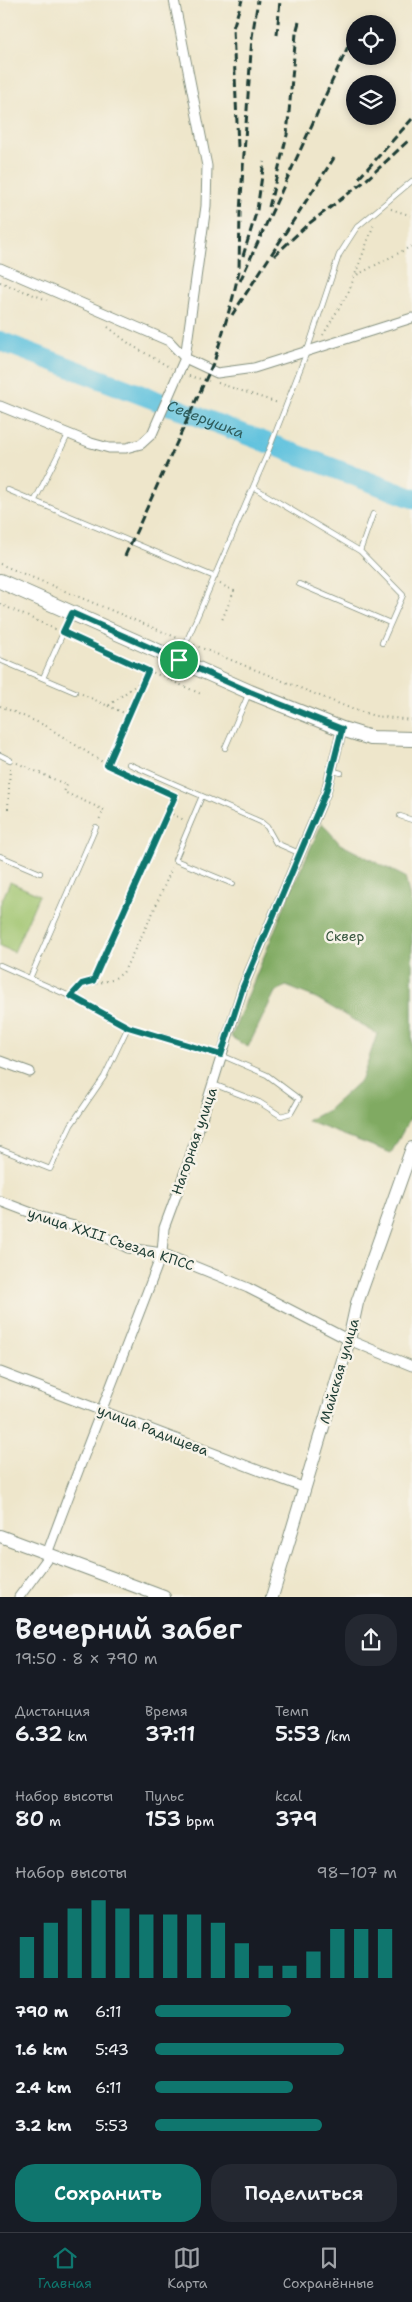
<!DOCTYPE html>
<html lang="ru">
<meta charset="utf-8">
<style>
:root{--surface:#171b24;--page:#242831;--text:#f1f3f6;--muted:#9ea1a6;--line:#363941;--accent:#0f766e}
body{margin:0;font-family:"Shantell Sans",sans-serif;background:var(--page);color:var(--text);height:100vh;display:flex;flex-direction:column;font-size:19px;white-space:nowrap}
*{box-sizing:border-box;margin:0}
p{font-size:16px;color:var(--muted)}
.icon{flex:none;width:28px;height:28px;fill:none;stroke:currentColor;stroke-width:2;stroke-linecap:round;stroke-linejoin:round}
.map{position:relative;height:1597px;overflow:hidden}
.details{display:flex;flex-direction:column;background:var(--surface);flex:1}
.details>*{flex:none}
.buttons{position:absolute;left:346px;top:15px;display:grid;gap:10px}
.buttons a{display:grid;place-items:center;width:50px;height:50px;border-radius:50%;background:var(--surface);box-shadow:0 2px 8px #0003;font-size:25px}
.pin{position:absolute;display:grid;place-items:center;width:42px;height:42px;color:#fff;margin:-21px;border:2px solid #fff;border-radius:50%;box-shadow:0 1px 5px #0007}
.round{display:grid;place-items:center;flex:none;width:52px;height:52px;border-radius:20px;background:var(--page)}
.summary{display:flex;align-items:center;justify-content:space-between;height:85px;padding:0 15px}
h1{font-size:28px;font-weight:600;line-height:38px}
.stats{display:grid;grid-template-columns:repeat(3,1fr);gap:8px;height:85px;padding:5px 15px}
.stats div{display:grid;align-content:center}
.stats b{font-size:21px;font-weight:600}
.stats small{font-size:14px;font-weight:400}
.stats p{font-size:14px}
.chart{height:140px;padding:10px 15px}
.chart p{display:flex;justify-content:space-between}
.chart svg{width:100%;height:90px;margin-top:5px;stroke:var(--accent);stroke-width:6}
.primary-button{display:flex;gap:10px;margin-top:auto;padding:10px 15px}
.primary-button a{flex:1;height:58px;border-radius:20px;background:var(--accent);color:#fff;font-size:20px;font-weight:600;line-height:58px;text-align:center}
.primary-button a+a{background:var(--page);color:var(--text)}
ul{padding:0 15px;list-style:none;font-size:16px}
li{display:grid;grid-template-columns:80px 60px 1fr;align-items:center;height:38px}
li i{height:12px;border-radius:6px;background:var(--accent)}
.tab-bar{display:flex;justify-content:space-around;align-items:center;height:70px;border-top:1px solid var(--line);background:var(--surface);font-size:14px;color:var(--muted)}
.tab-bar a{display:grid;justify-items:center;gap:2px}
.tab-bar .current{color:var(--accent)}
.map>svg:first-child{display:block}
</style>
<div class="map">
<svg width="412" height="1597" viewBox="0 0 412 1597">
<rect width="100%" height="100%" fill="#f7f3e8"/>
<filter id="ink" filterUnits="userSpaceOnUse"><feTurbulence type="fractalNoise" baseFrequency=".02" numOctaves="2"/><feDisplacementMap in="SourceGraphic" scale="10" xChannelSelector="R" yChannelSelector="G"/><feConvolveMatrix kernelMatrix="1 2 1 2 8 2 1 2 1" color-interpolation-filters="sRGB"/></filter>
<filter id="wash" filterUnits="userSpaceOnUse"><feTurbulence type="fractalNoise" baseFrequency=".0096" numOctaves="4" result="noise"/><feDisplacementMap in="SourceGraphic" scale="20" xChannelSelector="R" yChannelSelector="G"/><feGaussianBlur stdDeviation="1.12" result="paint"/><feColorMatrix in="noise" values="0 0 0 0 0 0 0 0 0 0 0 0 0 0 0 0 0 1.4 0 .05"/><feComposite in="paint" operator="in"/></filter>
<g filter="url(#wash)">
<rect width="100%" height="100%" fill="#eee6cb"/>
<path fill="#a0c56f" stroke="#608152" d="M10,882L39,895L14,952L0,946V905Z"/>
<path fill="#80aa62" stroke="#50744b" d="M322,823L340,844L405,877L412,907V1115L391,1153L307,1121L328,1110L362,1079L377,1034L316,998L286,986L275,992L248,1047L231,1037L289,895Z"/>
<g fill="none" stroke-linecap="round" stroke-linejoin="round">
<path stroke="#60c2de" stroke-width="20" id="s1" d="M0,341L412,498"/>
</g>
</g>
<g filter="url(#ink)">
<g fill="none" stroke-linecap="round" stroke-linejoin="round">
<defs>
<path id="lane" d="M253,487L360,551L403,595L382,643
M8,490L215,577
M35,500L68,435
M360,551L373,514
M299,584L390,623
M179,659L266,457L306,354L339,255L357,227L412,181
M0,660L75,692
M43,678L71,615
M225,748L249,693
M0,755L10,760
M129,764L202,796
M330,770L341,773
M400,816L412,820
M0,856L40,873
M233,884L175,860L202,796L261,822L267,827L276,843L299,853
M0,965L74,998L128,1027L221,1055L267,1075L299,1099L291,1113L281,1116L259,1102L213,1084
M30,978L96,827
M0,1149L50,1169L71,1125L104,1077L128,1027"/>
<path id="street" d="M0,268L169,341L185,358L217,373L254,368L412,318
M0,406L91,443L109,448H126L141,444L152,434L185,358L206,206L207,166L174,0
M0,1061L30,1072
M0,1201L42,1217L92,1231L128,1248L162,1253L248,1288L349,1340L412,1366
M0,1372L305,1488
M47,1554C84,1453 124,1354 162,1253L164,1228L188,1163L243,987L326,792L342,729
M19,1597L50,1555"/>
<path id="secondary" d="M0,1536L164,1597
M272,1597L349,1340L357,1303L412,1148"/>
<path id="primary" d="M0,581L250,692L342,729L371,738L412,739"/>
</defs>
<use href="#lane" stroke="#869280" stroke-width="6"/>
<use href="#street" stroke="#869280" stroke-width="11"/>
<use href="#secondary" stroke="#869280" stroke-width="14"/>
<use href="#primary" stroke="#869280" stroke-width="16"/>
<path stroke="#869280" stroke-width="2" stroke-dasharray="1 4" stroke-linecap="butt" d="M391,209L412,216
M353,277L412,246
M0,282L47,300
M108,327L131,345L171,368
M323,335L349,291L374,224
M189,376L209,381
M218,383L278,403
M0,564L180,639
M220,584L234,591L222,620
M0,604L57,630
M71,636L201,694
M194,645L352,709L375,716L412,720
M170,680L174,671
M82,694L108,706L143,680
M0,706L46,726L107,765L175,796L93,981L82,984L76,991
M108,706L129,715
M17,763L67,785L64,792L104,810L99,820
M107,765L148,671
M8,809L10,767
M168,812L184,820
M79,992L85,986L112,980L123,973L151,917L172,868"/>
<use href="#lane" stroke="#fff" stroke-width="4.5"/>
<use href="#street" stroke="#fff" stroke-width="9"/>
<use href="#secondary" stroke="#fff" stroke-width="12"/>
<use href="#primary" stroke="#fff" stroke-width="14"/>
<path stroke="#1f3d34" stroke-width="3" stroke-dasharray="8 4" stroke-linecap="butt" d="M277,35L280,0
M238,147L233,28L242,0
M359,178L412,119
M269,207L287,135L296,33L299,22
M243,256L257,210L264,162
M274,256L307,225L365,181L409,140
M240,281L351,40
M232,315L334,158
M125,556L215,359L233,297L239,271L240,212L252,37L258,0"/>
</g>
</g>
<g fill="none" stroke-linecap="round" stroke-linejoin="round" filter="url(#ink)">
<defs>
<path id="route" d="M72,613L250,692L342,729L326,792L243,987L221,1055L128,1027L71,996L82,984L93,981L175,796L107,765L148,671L63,632Z"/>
</defs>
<use href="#route" stroke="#fff" stroke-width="10"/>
<use href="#route" stroke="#0f766e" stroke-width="6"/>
</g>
<g text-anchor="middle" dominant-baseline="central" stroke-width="5" stroke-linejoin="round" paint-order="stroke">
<g font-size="14" fill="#395840" stroke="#f7f3e8">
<text x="345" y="936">Сквер</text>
</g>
<g font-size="14" fill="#1f3d34" stroke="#f7f3e8">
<text transform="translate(194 1141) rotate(-71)">Нагорная улица</text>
<text transform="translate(111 1239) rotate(18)">улица XXII Съезда КПСС</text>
<text transform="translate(339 1371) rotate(-74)">Майская улица</text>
<text transform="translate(153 1430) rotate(21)">улица Радищева</text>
</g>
<g font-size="15" font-style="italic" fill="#2f5e5e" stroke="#f7f3e8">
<text stroke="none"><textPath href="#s1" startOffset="220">Северушка</textPath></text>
</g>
</g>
</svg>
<div class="buttons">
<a><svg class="icon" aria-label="locate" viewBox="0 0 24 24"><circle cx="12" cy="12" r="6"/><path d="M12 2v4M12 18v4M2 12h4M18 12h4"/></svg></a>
<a><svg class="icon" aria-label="layers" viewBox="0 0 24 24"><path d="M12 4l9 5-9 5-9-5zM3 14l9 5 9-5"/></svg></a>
</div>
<div class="pin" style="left:179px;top:660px;background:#1e9e55"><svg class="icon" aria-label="arrive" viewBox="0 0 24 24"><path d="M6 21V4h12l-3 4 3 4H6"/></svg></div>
</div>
<section class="details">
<div class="summary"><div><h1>Вечерний забег</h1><p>19:50 · 8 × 790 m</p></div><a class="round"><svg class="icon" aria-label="share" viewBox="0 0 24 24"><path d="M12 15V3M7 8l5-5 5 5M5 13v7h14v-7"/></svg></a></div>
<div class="stats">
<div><p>Дистанция</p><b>6.32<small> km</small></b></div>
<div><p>Время</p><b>37:11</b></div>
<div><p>Темп</p><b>5:53<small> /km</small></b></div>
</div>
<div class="stats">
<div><p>Набор высоты</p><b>80<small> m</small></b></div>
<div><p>Пульс</p><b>153<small> bpm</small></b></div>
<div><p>kcal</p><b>379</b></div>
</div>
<div class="chart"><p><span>Набор высоты</span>98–107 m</p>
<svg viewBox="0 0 160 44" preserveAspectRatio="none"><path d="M5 44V24M15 44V17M25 44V10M35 44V6M45 44V10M55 44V13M65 44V13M75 44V13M85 44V17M95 44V27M105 44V38M115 44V38M125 44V31M135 44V20M145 44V20M155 44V20"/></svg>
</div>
<ul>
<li><b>790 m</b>6:11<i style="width:56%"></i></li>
<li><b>1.6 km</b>5:43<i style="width:78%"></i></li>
<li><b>2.4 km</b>6:11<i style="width:57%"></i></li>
<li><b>3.2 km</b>5:53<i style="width:69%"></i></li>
</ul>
<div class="primary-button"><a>Сохранить</a><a>Поделиться</a></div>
</section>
<nav class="tab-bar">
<a class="current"><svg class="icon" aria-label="home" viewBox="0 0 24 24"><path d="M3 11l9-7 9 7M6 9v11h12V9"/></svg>Главная</a>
<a><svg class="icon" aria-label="map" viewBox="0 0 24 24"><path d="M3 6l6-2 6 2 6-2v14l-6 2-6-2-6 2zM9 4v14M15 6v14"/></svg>Карта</a>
<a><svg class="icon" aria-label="saved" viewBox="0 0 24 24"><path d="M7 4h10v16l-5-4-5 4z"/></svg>Сохранённые</a>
</nav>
